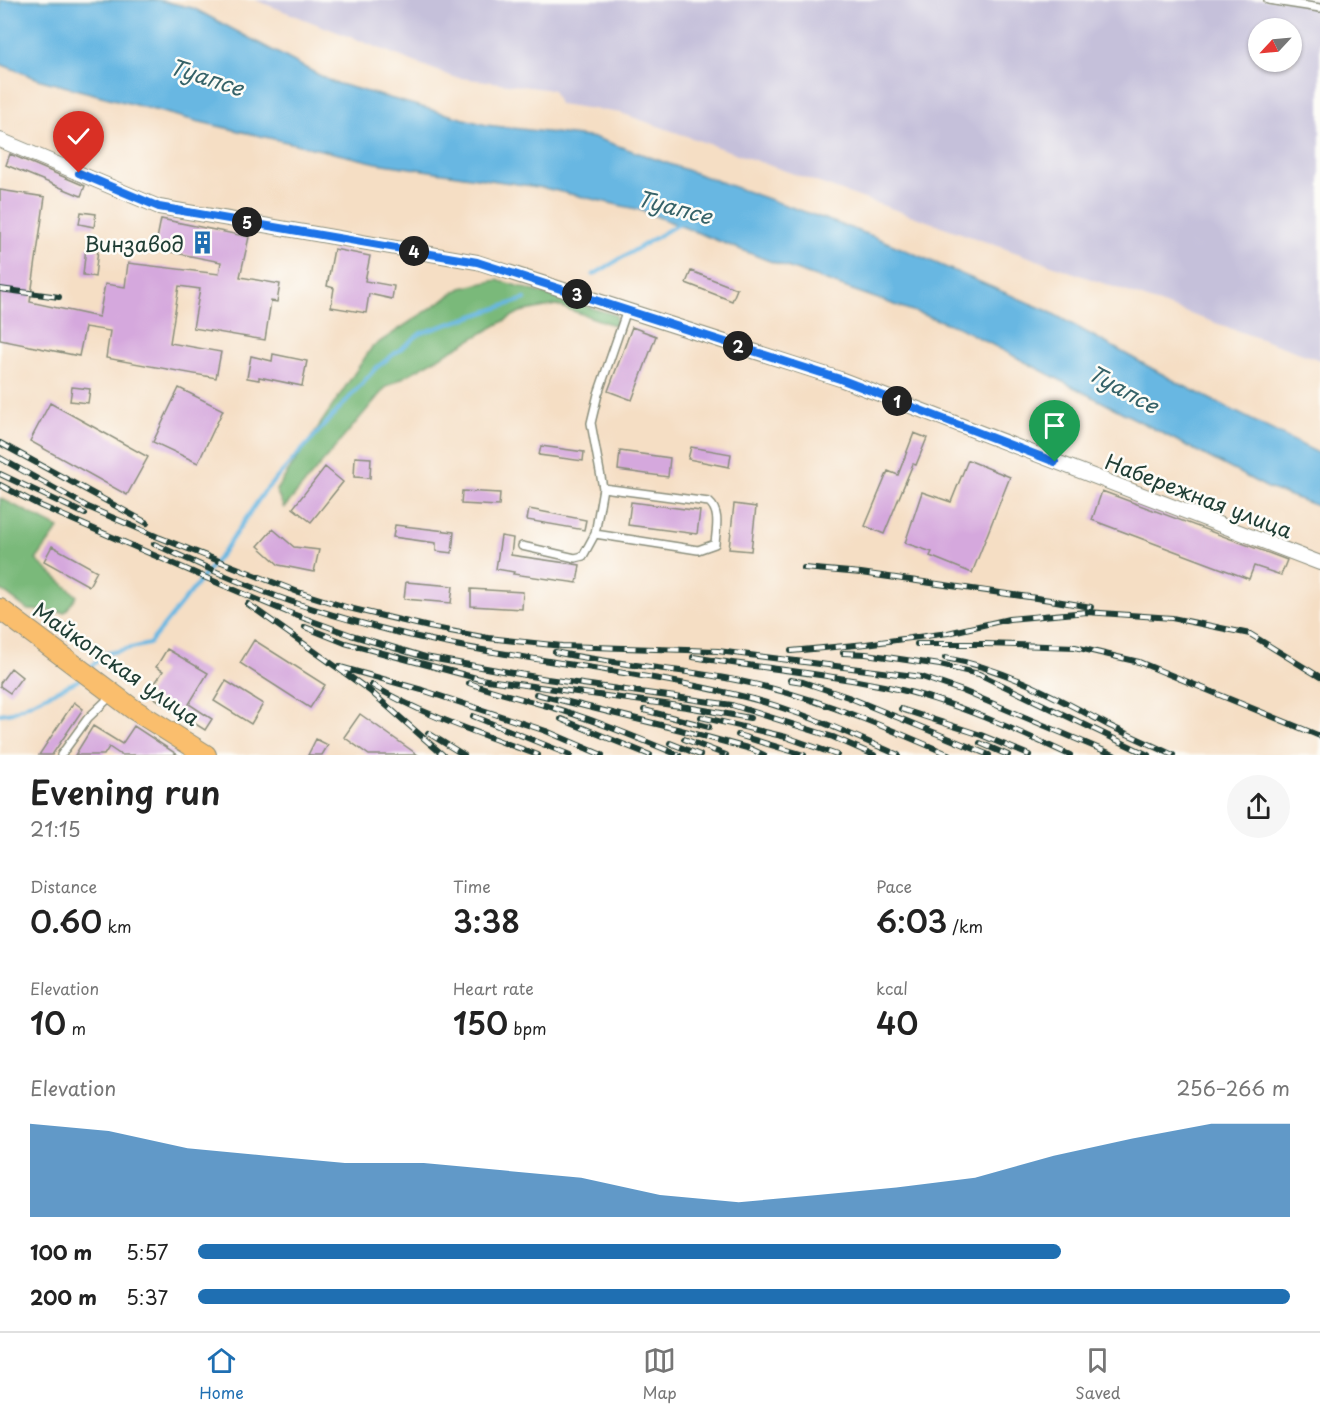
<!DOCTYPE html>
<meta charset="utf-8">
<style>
:root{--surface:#fff;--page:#f6f6f6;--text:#222;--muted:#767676;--line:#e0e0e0;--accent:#1f6fb2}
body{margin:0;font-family:"Playpen Sans",sans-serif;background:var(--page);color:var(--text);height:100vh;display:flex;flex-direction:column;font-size:22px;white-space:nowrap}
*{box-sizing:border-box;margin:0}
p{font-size:20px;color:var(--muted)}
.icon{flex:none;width:33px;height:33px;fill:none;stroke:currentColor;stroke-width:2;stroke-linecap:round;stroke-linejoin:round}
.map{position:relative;height:755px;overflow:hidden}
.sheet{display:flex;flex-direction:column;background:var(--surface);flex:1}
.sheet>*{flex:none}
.needle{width:39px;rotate:244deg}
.buttons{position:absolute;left:1248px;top:18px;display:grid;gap:12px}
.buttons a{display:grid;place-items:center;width:54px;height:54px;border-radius:50%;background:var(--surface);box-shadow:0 2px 4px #0004;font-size:30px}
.pin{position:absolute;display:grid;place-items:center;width:51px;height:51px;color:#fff;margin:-62px -26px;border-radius:50% 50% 50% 0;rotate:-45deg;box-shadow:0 0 6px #0007}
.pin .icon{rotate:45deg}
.km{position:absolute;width:30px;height:30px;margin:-15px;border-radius:50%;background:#222;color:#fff;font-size:16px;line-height:30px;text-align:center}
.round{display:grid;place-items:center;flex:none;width:63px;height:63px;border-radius:32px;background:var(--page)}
.summary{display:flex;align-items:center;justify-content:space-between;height:102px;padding:0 30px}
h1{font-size:33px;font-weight:600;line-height:45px}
.figures{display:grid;grid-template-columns:repeat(3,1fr);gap:9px;height:102px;padding:6px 30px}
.figures div{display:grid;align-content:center}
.figures b{font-size:30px;font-weight:600}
.figures small{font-size:16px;font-weight:400}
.figures p{font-size:16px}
.chart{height:168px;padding:12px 30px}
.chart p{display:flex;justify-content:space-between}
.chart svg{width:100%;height:108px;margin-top:6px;fill:var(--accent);opacity:.7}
ul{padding:0 30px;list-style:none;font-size:20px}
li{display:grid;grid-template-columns:96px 72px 1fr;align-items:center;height:45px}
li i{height:15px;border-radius:8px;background:var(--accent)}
.menu{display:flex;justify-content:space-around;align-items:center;height:84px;border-top:2px solid var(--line);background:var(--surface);font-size:16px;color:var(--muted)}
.menu a{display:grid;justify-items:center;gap:3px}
.menu .on{color:var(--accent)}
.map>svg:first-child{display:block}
</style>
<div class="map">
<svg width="1320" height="755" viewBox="0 0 1320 755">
<rect width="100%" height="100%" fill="#fdfcf7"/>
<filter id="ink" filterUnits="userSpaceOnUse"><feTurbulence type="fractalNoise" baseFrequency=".0167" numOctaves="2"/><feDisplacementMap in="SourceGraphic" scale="12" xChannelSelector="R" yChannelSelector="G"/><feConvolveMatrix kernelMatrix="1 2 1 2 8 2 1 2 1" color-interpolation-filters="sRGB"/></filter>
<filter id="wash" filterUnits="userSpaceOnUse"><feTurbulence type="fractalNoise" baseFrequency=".008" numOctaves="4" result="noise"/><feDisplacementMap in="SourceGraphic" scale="24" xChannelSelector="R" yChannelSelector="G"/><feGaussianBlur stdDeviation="1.35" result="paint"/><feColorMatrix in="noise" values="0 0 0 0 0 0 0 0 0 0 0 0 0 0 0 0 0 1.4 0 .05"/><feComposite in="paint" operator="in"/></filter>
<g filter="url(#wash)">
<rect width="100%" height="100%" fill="#f5dec4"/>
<path fill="#c5c0da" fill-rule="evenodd" d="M255,0H1320V360L621,113L559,104L553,90L453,77ZM1258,28H1292V62H1258Z"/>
<path fill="#7ab97a" stroke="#4c7b57" stroke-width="1.5" d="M497,280L616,315V326L556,305L520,312L386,387L284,508L276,490L372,347L461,288Z
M0,498L59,528L36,560L77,596L65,612L28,610L0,589Z"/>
<path fill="#68b7e2" stroke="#447a8b" stroke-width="1.5" d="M0,0H158L193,8L332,82L486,125L596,138L870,235L1048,311L1180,384L1320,454V507L1268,488L958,327L767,260L640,210L544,188L377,163L196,121L41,80L0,64Z"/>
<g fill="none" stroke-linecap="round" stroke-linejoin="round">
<path stroke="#68b7e2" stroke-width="4" d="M593,275L680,223
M90,668L104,654L149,644L223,552L264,492L376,368L421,333L525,299
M0,714L12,712L77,681L81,678"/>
</g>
<g id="blocks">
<path fill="#d5a8dd" d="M10,154L85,186L81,196L6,165Z
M0,190L45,197L30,302L99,317L105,284L125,287L128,263L219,274L221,262L155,249L161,219L249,237L240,277L280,284L277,302L271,301L265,340L193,328L200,289L179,286L170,343L221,352L216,378L106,358L110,331L85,327L79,356L0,340Z
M81,212L96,214L94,227L79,224Z
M86,247L98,249L95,277L83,275Z
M334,249L370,256L365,281L394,286L392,299L369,294L366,313L331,307L334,288L327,286Z
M691,271L737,289L732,301L686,283Z
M632,327L656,336L632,400L608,391Z
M273,354L307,361L302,386L259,377V380L247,378L251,356L272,361Z
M72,387L90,389L88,403L70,401Z
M179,388L223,410L198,463L153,442Z
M50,403L148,457L127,495L30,441Z
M914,433L927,438L916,465L913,464L884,534L865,526L888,471L898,475Z
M541,446L584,452L583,461L539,455Z
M691,447L731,454L729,467L688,459Z
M620,451L670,458L668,477L618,470Z
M355,457L371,458L370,478L354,477Z
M968,460L1010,477L972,573L930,556L932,552L905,543L922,492L951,502Z
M325,467L343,482L311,522L293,508Z
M462,491L500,493L499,506L461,504Z
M1102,491L1287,560L1281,575L1254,566L1249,579L1092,520Z
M631,502L700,511L697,534L628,525Z
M734,504L756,507L751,551L729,549Z
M529,509L586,520L584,530L527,520Z
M395,525L454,532L452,553L436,551V543L393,537Z
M273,529L294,547L319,550L314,572L279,565L258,546Z
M501,536L513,538L511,555L580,565L577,583L513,574L514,572L496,569Z
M52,546L97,571L89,586L44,561Z
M406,582L453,586L451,603L404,599Z
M471,589L523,592L522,609L471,606Z
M254,640L325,685L310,708L240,663Z
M167,649L208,673L189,704L212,719L205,730L148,694L163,671L156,667Z
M11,668L22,677L10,693L0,686V683Z
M226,681L263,704L251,724L214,701Z
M74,702L83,709L52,755H39Z
M360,714L418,755H369L344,737Z
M93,726L122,744L134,726L178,755H121L109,747L104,755H75Z
M316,739L328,745L322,755H308Z"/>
</g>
</g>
<g filter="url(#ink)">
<use href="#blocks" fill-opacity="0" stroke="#8a8e7c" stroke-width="1.5"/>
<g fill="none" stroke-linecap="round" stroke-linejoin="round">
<defs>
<path id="service" d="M1268,0L1320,8
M595,534L698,550L715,544C716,530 721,512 709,502L603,488
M522,546L575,558L583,556L595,534L603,488L591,423L598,394L627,310
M61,755L88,718L111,696"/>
<path id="minor" d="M0,140L159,207L477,262L840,379L1320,563"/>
<path id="primary" d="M0,609L133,709L206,755"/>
</defs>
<use href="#service" stroke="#8a8e7c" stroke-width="10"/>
<use href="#minor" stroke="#8a8e7c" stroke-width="16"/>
<use href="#primary" stroke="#8a8e7c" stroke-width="22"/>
<use href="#service" stroke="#fff" stroke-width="7"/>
<use href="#minor" stroke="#fff" stroke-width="14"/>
<use href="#primary" stroke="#fabe6d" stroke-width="20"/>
<defs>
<path id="rail" d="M0,289L59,297
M0,443L147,523
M0,458L88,507L158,537L298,592L349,608L429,627L488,638L562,646L718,651L922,677L963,691L1114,755
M0,474L85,514
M0,485L41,506L211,580L287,612L351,635L425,657L547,679L732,705L833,737L874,755
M154,544C186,558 217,573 250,586C296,605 344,619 392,631C507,660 626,668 741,696C796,709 846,732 898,755
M804,568L861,573L1050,600L1091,607
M248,604L370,691L443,755
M305,627L345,643L480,679L687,707L750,718
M917,644H985L1075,647L1139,662L1320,736
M791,651L866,644L948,633L1009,619L1087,612L1172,618L1250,634L1320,677
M555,652C625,667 697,669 766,687C830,703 890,729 950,755
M843,653L866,654L940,665L979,674L1148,755
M693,657C753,667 813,672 873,684C942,696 1007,726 1070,755
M945,658C1005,668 1057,698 1110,726C1131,736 1152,745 1173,755
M340,667L422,690L546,731L602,755
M790,680L803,682L848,697L989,755
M469,683C494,692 519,698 544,705C590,718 635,737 679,755
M372,685C424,716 482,734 538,755
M536,694L681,730L751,749L764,755
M901,709L981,735L1029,755
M644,710L709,727
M473,716L570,755
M701,717L786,737L837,755
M561,719L650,755
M428,733L464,755
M738,735L804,755
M684,739L726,755
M670,743L700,755
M980,743L1008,755"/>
</defs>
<use href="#rail" stroke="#1f3d34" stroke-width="6"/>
<use href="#rail" stroke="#fdfcf7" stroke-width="4" stroke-dasharray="11" stroke-linecap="butt"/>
</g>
</g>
<g fill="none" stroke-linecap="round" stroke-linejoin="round" filter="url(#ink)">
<defs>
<path id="route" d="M79,173L159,207L477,262L840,379L1055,462"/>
</defs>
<use href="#route" stroke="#fff" stroke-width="12"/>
<use href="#route" stroke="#1a73e8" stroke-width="8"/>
</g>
<defs>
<symbol id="building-bare" viewBox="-9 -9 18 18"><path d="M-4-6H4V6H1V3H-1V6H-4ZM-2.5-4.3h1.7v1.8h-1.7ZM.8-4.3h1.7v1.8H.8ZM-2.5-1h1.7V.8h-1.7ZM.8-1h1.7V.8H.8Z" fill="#1f6fb2" stroke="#fdfcf7" stroke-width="2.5" paint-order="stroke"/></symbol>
</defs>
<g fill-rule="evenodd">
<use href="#building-bare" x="186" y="226" width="33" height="33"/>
</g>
<g text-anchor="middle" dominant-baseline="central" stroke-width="5" stroke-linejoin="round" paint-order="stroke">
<g font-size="21" fill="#1f3d34" stroke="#fdfcf7" text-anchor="end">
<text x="184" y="243">Винзавод</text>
</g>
<g font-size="21" fill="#1f3d34" stroke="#fdfcf7">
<text transform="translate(1199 495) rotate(21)">Набережная улица</text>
<text transform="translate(117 663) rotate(35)">Майкопская улица</text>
</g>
<g font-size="22" font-style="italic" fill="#356268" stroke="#fdfcf7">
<text transform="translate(207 76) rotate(18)">Туапсе</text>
<text transform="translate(675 206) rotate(15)">Туапсе</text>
<text transform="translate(1124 388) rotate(29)">Туапсе</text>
</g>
</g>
</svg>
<div class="buttons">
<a><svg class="needle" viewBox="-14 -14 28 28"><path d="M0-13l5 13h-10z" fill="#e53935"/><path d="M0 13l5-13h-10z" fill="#767676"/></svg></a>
</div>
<div class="pin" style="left:1055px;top:462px;background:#1e9e55"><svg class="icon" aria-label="arrive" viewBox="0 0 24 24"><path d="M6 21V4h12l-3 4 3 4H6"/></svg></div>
<div class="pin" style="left:79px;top:173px;background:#d93025"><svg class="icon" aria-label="check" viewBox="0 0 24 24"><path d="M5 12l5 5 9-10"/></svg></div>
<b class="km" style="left:897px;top:401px">1</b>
<b class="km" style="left:738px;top:346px">2</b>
<b class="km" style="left:577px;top:294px">3</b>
<b class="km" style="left:414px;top:251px">4</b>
<b class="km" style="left:247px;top:222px">5</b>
</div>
<section class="sheet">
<div class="summary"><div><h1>Evening run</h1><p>21:15</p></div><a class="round"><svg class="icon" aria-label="share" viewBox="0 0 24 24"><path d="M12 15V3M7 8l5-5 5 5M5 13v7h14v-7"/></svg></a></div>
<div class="figures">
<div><p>Distance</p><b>0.60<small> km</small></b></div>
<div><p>Time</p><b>3:38</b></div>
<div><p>Pace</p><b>6:03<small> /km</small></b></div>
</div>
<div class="figures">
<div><p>Elevation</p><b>10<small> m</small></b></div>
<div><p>Heart rate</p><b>150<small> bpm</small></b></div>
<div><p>kcal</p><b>40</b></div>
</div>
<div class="chart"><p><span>Elevation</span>256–266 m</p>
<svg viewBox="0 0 160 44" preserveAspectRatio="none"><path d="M0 44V6L10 9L20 16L30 19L40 22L50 22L60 25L70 28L80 35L90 38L100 35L110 32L120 28L130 19L140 12L150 6L160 6V44z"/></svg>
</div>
<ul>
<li><b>100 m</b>5:57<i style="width:79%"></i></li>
<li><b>200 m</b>5:37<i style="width:100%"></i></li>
</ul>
</section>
<nav class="menu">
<a class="on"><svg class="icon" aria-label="home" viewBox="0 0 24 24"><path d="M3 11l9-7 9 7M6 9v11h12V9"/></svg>Home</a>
<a><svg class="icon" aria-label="map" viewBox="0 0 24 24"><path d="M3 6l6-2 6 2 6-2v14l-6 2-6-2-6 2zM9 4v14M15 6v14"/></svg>Map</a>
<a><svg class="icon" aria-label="saved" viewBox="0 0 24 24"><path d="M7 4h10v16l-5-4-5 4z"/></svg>Saved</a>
</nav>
